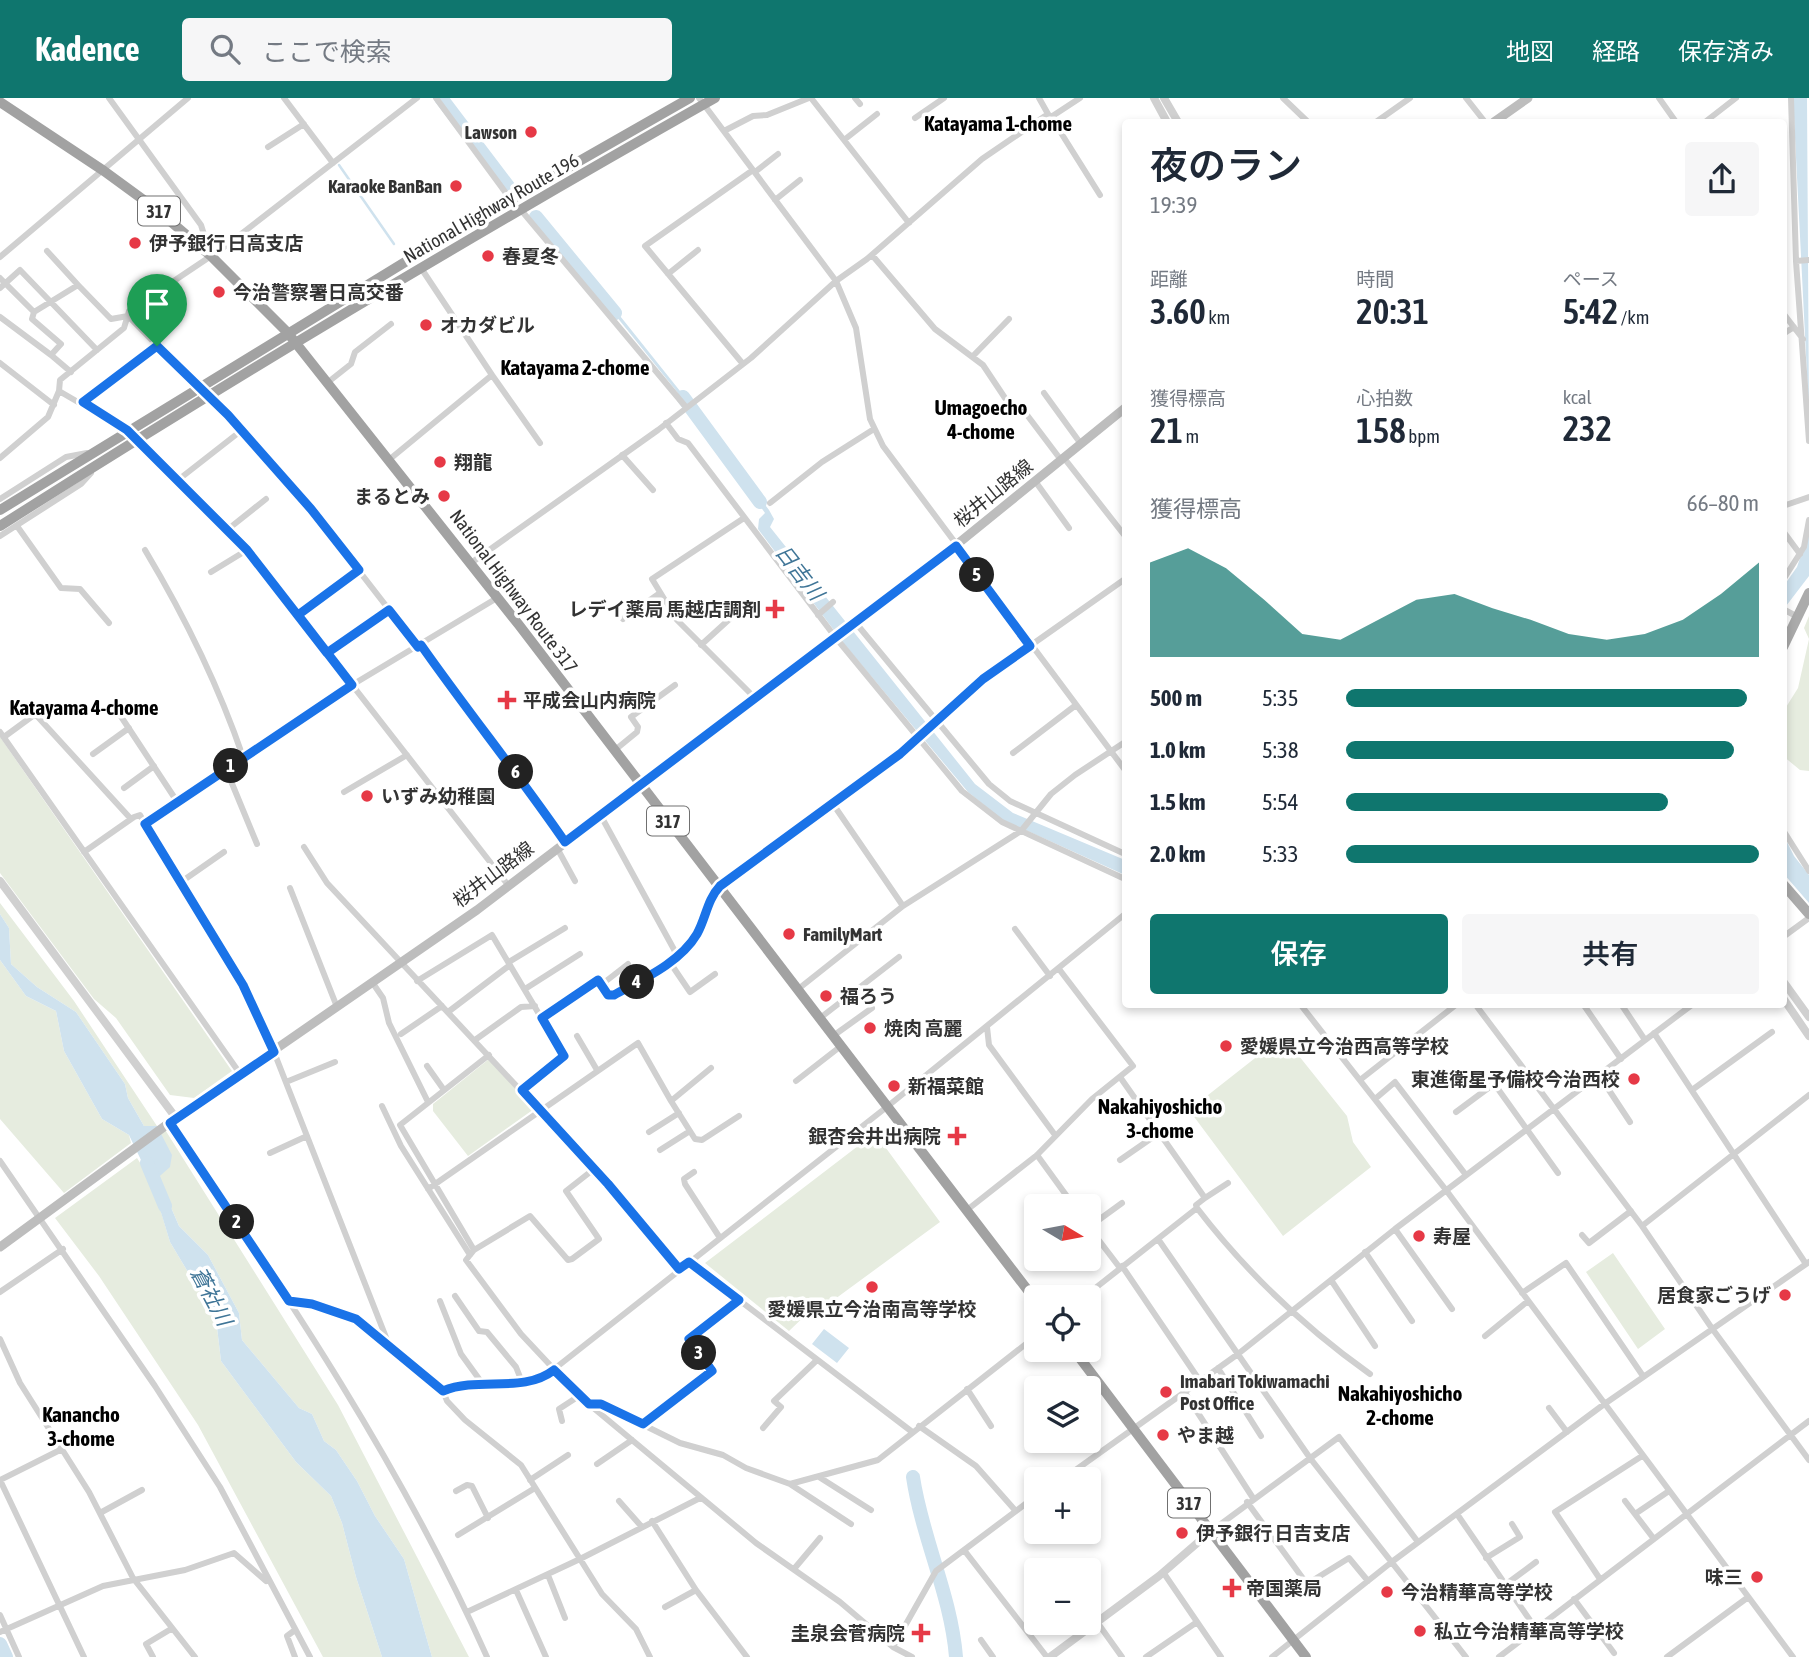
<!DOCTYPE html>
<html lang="ja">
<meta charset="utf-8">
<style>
:root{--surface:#fff;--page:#f6f6f7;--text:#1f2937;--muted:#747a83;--accent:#0f766e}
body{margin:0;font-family:"Asap Condensed","Noto Sans JP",sans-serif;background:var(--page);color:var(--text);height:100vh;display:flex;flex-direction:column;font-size:26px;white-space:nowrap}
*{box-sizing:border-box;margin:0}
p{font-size:23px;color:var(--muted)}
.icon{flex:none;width:38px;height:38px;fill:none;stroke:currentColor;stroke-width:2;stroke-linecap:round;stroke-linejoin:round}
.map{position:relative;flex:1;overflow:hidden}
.drawer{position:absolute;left:1122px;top:21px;width:665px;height:889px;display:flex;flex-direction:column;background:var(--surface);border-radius:7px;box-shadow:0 4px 10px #0003}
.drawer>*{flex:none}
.needle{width:46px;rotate:100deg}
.fabs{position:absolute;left:1024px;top:1096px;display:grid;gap:14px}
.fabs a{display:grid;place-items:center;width:77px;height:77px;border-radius:7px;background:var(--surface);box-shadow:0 4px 10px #0003;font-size:35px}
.pin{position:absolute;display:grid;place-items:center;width:60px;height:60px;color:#fff;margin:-72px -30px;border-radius:50% 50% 50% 0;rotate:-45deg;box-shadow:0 0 7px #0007}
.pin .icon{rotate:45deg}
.km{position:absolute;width:35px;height:35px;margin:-18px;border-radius:50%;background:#222;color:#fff;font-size:19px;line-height:35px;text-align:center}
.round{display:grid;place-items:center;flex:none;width:74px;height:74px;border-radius:7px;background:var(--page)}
.overview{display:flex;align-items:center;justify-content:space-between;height:119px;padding:0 28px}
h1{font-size:38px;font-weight:600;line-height:52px}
.figures{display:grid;grid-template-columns:repeat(3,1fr);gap:10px;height:119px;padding:7px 28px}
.figures div{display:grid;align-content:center}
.figures b{font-size:35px;font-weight:600}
.figures small{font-size:19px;font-weight:400}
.figures p{font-size:19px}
.chart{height:196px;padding:14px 28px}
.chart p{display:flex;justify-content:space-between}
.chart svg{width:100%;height:126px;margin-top:7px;fill:var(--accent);opacity:.7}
.cta{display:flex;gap:14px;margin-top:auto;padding:14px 28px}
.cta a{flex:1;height:80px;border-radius:7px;background:var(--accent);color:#fff;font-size:28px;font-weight:600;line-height:80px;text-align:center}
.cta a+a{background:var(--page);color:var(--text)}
ul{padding:0 28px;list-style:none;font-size:23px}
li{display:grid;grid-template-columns:112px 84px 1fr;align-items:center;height:52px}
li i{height:18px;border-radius:9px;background:var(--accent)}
header{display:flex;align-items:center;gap:42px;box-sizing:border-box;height:98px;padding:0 35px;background:var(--accent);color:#fff}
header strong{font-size:33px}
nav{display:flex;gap:38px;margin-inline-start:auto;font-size:24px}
.search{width:490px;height:63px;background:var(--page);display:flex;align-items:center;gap:18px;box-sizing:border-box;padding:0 24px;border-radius:7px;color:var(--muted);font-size:26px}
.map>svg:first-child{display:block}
</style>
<header>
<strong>Kadence</strong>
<div class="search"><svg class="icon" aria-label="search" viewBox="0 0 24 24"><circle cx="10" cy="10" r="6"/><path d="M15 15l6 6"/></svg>ここで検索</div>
<nav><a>地図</a><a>経路</a><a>保存済み</a></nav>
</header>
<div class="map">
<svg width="1809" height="1559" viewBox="0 0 1809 1559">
<rect width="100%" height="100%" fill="#fff"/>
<path fill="#e6ecdf" d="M1809,518V673L1800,672L1783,658V614L1798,590L1809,541L1804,530Z
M0,639L232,973L194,1000L170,997L116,920L94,901L0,775Z
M0,805L74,903L157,1028L164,1030L338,1307L469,1559H432L404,1461L375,1418L357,1383L336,1352L324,1343L312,1316L299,1310L242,1242L239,1215L208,1157L179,1128L167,1100L153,1087L170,1144L216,1221L221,1263L296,1364L331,1398L342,1425L356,1479L382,1559H323L198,1327L99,1178L55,1120L137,1060L153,1085L144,1028L128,1000L125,986L76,914L37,889L11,866L9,830L0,816Z
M0,862L26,898L56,913L64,953L102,1021L129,1037L131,1045L64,1095L0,1021Z
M1283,938L1347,1018L1353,1044L1371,1069L1283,1138L1189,1012Z
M489,961L534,1011L468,1058L433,1013V1006Z
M875,1035L940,1124L820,1212L812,1211L789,1233L705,1165Z
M1613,1155L1665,1231L1638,1251L1586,1174Z"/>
<path fill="#cfe2ee" d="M1793,0H1807L1809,316Z
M545,124L680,293L769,412L774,421L770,429L975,686L1013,715L1125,762V777L1001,721L968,694L845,547L758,431L759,421L765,415L682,300L542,126Z
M1809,434V478L1783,512V489L1797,469Z
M1783,736L1794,758L1809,777V805L1783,775Z
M0,816L9,830L11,866L37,889L76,914L125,986L128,1000L144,1028H157L172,1057L170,1069L152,1085L167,1100L179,1128L208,1157L239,1215L242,1242L299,1310L312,1316L324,1343L336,1352L357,1383L375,1418L404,1461L432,1559H382L356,1479L342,1425L331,1398L296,1364L221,1263L216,1221L170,1144L152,1085L129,1037L102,1021L64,953L56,913L26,898L0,862Z
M824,1231L849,1250L837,1265L812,1246Z"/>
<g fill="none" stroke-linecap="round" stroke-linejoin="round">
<path stroke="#cfe2ee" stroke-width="2.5" d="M339,67L394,146"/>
<path stroke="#cfe2ee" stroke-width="14" d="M441,0L510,91
M536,119L615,215
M683,299L760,404
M147,1065L165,1108
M913,1379C922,1440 951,1497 956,1559
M0,1546L6,1559"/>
<path stroke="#d0d0d0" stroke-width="6" d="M109,0L201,127L210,156
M284,0L333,65
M436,0L511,102
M699,0L836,183L856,230L870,321L883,348L1125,672
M811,0L909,125
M855,0L860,6
M1039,0L1048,16
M1283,0L1308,24
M1466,0L1485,24
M1659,0L1676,24
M1791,0L1796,163L1809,343
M1051,19L1100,97
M915,20L944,0
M1376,24L1410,0
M1705,24L1736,0
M724,33L753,18L767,17L809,0
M844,42L877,16
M268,49L304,26
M755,74L778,56
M775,102L800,82
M521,112L685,308
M47,153L78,187
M872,157L935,231L983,267L1013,312L1024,313L1061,362
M0,159L188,0
M1796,163L1809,162
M421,170L492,277
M668,176L698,152
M0,180L34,214L32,221L61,246L51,257L71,274
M0,190L20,172L97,252
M34,214L78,187L111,221L128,218L200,291
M1783,215L1803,241
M0,219L51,257
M1783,236L1794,229
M973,258L1009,221
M0,265L54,307
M743,266L645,148L753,72
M327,285L351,266L355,254L391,226
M59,293L126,332L247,452L508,787
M1044,295L1081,346
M208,298L311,411L418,549
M83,304L157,248
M666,325L678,341L688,345L836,540L962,693L1002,724L1125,781
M622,357L653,392
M0,360L48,319L59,293L60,282L124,230L129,213L223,150L417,0
M1064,360L1125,438
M390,361L492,277L540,345
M178,382L242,332
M1035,383L1069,430
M0,401L66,359L87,355
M770,405L822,364L874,331
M1783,408L1809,399
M744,420L652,481L677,522L756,601
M17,428L61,490L80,491L109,525
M227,432L266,401
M1783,433L1800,456
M0,438L81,386L91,375
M145,452C185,519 218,586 243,659
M471,465L658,332L751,260L836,183L867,161L982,61L1048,16L1051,19L1080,0
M211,474L247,452
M1783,482L1804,449L1809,422
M1783,511L1796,518
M298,517L359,472
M818,517L833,504
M623,521L660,495
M855,524L989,686L1010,703L1125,756
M421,547L478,628L504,655L565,744
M701,547L734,517
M327,555L389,512
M120,617L178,705
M0,634L241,977
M4,639L34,617L37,618L131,721
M615,652L637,634L638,629L631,619L675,587
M1013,655L1076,607
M93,656L129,630
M226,671L257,746
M124,690L154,668
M344,694L407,657
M833,706L903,808
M601,718L677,857
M1783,732L1809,773
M304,749L327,785L608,1086L679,1171
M557,750L575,783
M84,754L134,719L140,717L145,726
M181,784L224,754
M290,790L337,909
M1015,831L1050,878
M1783,839L1809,820
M669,863L690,894L715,876
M509,864L565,830
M417,883L492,837L564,958L522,992
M372,884L383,900L389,925L428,1004
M601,887L628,866
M525,891L580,856
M797,892L903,808L1021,733L1051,696L1075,677L1125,644
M1300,906L1446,1092L1793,1559
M1475,906L1642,1128L1711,1229L1809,1362
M1583,906L1621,961
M1621,906L1645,942
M448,914L510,867
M542,920L598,882L608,897H614C641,882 680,865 697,836C706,820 707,802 720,788L900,656L983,581L1125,481
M820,920L899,859
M987,929L989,947L1055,1037
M1654,935L1806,1166
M401,936L442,908
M577,938L597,972
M833,938L872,910
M475,942L521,909L535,908
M489,957L400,1027L474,1152L466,1162L521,1236L579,1298L756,1445L840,1504L893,1549L912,1559
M427,968L444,992
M1599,977L1630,1024
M1120,979L1205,1100L1228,1085
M1360,982L1457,906
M796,983L841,948
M286,984L335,964
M1692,992L1772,934
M1375,1001L1395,984L1466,1077
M671,1003L695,1041L702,1042L739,1018
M382,1008L401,1048L470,1157
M1456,1014L1491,988L1498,991L1558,1075
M170,1025C286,1195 403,1370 487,1559
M649,1034L679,1015
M660,1052L690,1033
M270,1055L307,1038
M1037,1057L1074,1108
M1120,1062L1159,1035
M0,1063L155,1288L220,1389L310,1559
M694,1074L684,1081L685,1086L720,1140
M428,1091L638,945L671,1003L711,970
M1197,1110C1246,1174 1304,1229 1370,1276
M967,1112L1037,1057L1092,1001L1133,968L1059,871
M1088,1128L1120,1170
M1642,1128L1809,997
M1089,1129L1122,1105
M1395,1131L1452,1211
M1582,1137L1589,1145L1631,1113
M1158,1141L1310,1360L1466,1559
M474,1152L530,1118L568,1162L572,1161L599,1141L566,1093L594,1071
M1365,1154L1412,1223
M689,1164L911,1333
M1122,1168L1200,1283
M1331,1182L1375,1248
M0,1194L63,1151
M1522,1195L1566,1165L1643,1278
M455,1198L479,1233L487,1234L516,1269L522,1284
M1084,1199L1197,1110L1196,1107L1205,1100
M289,1203L312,1206L356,1221L427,1278L443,1293L447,1303L465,1322L521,1367L602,1496L636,1531L650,1559
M440,1203L461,1256L482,1285
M1485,1238L1528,1203
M0,1241L20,1285L89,1394L133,1480L195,1559
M389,1247L274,954L243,887L145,726L352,587L497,500
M1218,1270L1261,1338
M967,1291L991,1328
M443,1293L459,1286L539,1283L888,1008L1125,816
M1185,1295L1253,1400
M590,1306H601L680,1345L723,1357L746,1370L790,1386L878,1362L1036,1238
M1549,1310L1567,1334
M562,1323L559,1311L579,1298
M643,1327L712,1273L689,1241L739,1202
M919,1328L976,1368L1014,1411
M763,1330L781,1309L774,1303L817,1262
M62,1351L0,1382L84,1559
M597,1366L632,1342
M819,1379L871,1412
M1063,1381L1238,1256L1395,1131L1693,906
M530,1382L568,1357
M790,1386L851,1426
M456,1393L467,1387L472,1388L488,1420
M619,1403L641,1428
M1625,1403L1654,1441
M1247,1404L1307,1486L1349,1460L1368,1483
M100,1415L142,1392
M1457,1416L1536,1531
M1635,1416L1669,1393
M652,1423L696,1492L747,1559
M1210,1434L1339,1339L1418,1444
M458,1437L535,1390
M964,1452L1047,1559
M1486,1460L1520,1439L1512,1426
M794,1471L820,1440
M1163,1474L1221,1559
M548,1477L565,1520
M1600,1481L1555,1414L1642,1358
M1505,1487L1536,1464
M516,1492L546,1559
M1574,1501L1614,1555
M665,1509L696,1492
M467,1514L580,1461L700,1400
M0,1517L19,1559
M1097,1524L1122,1559
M0,1534L103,1488L185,1472L234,1455L266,1483
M981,1542L993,1559
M893,1549L936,1473L1036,1398
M153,1559L146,1546L171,1531
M295,1559L287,1538L295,1532
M1146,1559L1197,1524
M1272,1559L1393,1463L1603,1307L1809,1164
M1499,1559L1809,1323
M1667,1559L1747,1500"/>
<path stroke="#d0d0d0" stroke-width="8" d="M1154,0L1167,24
M1164,0L1178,24
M0,783L176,1020
M1783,883L1809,919
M1783,900L1809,938
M1050,1559L1159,1478L1210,1434"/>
<path stroke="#bdbdbd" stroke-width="9" d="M1494,24L1528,0
M0,1149L176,1020L477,812L955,448L1125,310"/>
<path stroke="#ababab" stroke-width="10" d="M1783,549L1809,495
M1783,786L1809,816"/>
<path stroke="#a2a2a2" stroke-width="10" d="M0,4L104,73L156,111L211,158L287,234L519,527L1036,1203
M0,412L446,139L690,0
M0,428C234,279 473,137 715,0
M1073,1251L1306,1559"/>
</g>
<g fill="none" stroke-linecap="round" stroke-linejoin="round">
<defs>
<path id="route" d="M157,248L228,317L311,411L359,472L298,517L352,587L145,726L243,887L274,954L170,1025L289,1203L312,1206L356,1221L443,1293C480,1278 523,1296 554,1272L589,1306H601L643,1326L712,1273L689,1241L739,1202L689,1164L679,1171L608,1086L522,992L564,958L542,920L598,882L608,897H614C641,882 680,865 697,836C706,820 707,802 720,788L900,656L983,581L1030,548L956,448L565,744C519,677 468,614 421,547L418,549L389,512L327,555L247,452L127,332L83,304L157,248"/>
</defs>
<use href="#route" stroke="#fff" stroke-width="14"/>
<use href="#route" stroke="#1a73e8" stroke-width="9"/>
</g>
<g fill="#e63946" stroke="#fff" stroke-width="2.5">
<circle cx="531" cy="34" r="7"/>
<circle cx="456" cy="88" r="7"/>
<circle cx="135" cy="145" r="7"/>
<circle cx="488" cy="158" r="7"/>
<circle cx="219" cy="194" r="7"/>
<circle cx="426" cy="227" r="7"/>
<circle cx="440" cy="364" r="7"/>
<circle cx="444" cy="398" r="7"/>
<path d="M771.5 500.5h7v7h7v7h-7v7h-7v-7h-7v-7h7z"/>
<path d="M503.5 591.5h7v7h7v7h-7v7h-7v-7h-7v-7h7z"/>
<circle cx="367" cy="698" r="7"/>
<circle cx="789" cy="836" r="7"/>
<circle cx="826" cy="898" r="7"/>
<circle cx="870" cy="930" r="7"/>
<circle cx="1226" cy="948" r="7"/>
<circle cx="1634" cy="981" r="7"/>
<circle cx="894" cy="988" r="7"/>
<path d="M953.5 1027.5h7v7h7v7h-7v7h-7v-7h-7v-7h7z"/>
<circle cx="1419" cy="1138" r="7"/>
<circle cx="872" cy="1189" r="7"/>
<circle cx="1785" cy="1197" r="7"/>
<circle cx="1166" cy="1294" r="7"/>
<circle cx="1163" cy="1337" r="7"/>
<circle cx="1182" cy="1435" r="7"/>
<circle cx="1757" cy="1479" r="7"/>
<path d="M1228.5 1479.5h7v7h7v7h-7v7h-7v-7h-7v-7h7z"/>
<circle cx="1387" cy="1494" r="7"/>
<circle cx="1420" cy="1533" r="7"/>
<path d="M917.5 1524.5h7v7h7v7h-7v7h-7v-7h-7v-7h7z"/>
</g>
<g text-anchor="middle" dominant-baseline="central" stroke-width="7" stroke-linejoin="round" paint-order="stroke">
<g fill="#fff" stroke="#707070" stroke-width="2">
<rect x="138" y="98.5" width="42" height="29" rx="5"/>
<rect x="647" y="708.5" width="42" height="29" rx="5"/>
<rect x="1168" y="1390.5" width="42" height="29" rx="5"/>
</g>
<g font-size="18" font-weight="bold" fill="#333">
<text x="159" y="113">317</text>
<text x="668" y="723">317</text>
<text x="1189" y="1405">317</text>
</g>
<g font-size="19" font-weight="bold" fill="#333" stroke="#fff" text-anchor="start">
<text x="517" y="34" text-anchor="end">Lawson</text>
<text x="442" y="88" text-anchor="end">Karaoke BanBan</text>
<text x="149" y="145">伊予銀行 日高支店</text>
<text x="502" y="158">春夏冬</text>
<text x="233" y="194">今治警察署日高交番</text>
<text x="440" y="227">オカダビル</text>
<text x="454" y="364">翔龍</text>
<text x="430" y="398" text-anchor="end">まるとみ</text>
<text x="761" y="511" text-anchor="end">レデイ薬局 馬越店調剤</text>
<text x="523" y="602">平成会山内病院</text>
<text x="381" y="698">いずみ幼稚園</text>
<text x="803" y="836">FamilyMart</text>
<text x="840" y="898">福ろう</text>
<text x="884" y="930">焼肉 高麗</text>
<text x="1240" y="948">愛媛県立今治西高等学校</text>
<text x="1620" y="981" text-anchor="end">東進衛星予備校今治西校</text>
<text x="908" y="988">新福菜館</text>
<text x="941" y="1038" text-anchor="end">銀杏会井出病院</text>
<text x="1433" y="1138">寿屋</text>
<text x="1771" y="1197" text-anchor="end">居食家ごうげ</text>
<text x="872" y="1211" text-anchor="middle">愛媛県立今治南高等学校</text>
<text x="1180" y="1283">Imabari Tokiwamachi<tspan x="1180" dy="22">Post Office</tspan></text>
<text x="1177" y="1337">やま越</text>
<text x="1196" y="1435">伊予銀行 日吉支店</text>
<text x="1743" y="1479" text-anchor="end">味三</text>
<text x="1246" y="1490">帝国薬局</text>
<text x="1401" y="1494">今治精華高等学校</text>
<text x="1434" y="1533">私立今治精華高等学校</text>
<text x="905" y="1535" text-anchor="end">圭泉会菅病院</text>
</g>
<g font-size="19" fill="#333" stroke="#fff">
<text transform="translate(491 110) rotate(-30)">National Highway Route 196</text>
<text transform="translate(993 395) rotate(-39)">桜井山路線</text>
<text transform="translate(514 493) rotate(53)">National Highway Route 317</text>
<text transform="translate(493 776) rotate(-37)">桜井山路線</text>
</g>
<g font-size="21" font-weight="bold" fill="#000" stroke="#fff">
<text x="998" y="25">Katayama 1-chome</text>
<text x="575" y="269">Katayama 2-chome</text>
<text x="981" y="309">Umagoecho<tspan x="981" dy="24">4-chome</tspan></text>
<text x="84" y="609">Katayama 4-chome</text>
<text x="1160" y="1008">Nakahiyoshicho<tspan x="1160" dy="24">3-chome</tspan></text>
<text x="1400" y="1295">Nakahiyoshicho<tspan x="1400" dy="24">2-chome</tspan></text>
<text x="81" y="1316">Kanancho<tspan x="81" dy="24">3-chome</tspan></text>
</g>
<g font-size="21" font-style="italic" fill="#3f7597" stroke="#fff">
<text transform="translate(800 474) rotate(52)">日吉川</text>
<text transform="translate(212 1198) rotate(62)">蒼社川</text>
</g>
</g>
</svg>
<div class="fabs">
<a><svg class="needle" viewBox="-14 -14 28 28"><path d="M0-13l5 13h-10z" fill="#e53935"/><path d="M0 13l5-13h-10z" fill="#747a83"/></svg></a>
<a><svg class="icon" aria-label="locate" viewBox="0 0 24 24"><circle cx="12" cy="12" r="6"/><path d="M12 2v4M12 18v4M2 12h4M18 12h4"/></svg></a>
<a><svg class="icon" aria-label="layers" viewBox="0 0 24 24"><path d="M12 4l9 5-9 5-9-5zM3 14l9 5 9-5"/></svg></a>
<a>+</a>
<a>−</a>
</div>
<div class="pin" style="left:157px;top:248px;background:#1e9e55"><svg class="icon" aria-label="arrive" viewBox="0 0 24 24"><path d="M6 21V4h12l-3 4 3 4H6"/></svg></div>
<b class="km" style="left:231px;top:668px">1</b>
<b class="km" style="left:237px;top:1124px">2</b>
<b class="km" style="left:699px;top:1255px">3</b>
<b class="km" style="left:637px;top:884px">4</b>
<b class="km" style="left:977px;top:477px">5</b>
<b class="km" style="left:516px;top:674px">6</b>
<section class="drawer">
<div class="overview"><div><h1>夜のラン</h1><p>19:39</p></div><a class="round"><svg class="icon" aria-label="share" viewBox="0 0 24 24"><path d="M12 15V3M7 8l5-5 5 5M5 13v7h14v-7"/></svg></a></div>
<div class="figures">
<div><p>距離</p><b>3.60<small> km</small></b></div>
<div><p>時間</p><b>20:31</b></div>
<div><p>ペース</p><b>5:42<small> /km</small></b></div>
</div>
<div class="figures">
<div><p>獲得標高</p><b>21<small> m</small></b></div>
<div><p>心拍数</p><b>158<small> bpm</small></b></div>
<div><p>kcal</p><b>232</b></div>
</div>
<div class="chart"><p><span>獲得標高</span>66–80 m</p>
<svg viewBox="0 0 160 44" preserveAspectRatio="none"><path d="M0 44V11L10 6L20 13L30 24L40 36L50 38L60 31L70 24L80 22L90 27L100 31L110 36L120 38L130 36L140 31L150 22L160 11V44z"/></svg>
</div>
<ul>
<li><b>500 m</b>5:35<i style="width:97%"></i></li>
<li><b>1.0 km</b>5:38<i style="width:94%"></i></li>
<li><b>1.5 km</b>5:54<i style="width:78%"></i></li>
<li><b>2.0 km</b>5:33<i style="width:100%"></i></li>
</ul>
<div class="cta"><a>保存</a><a>共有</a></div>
</section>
</div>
